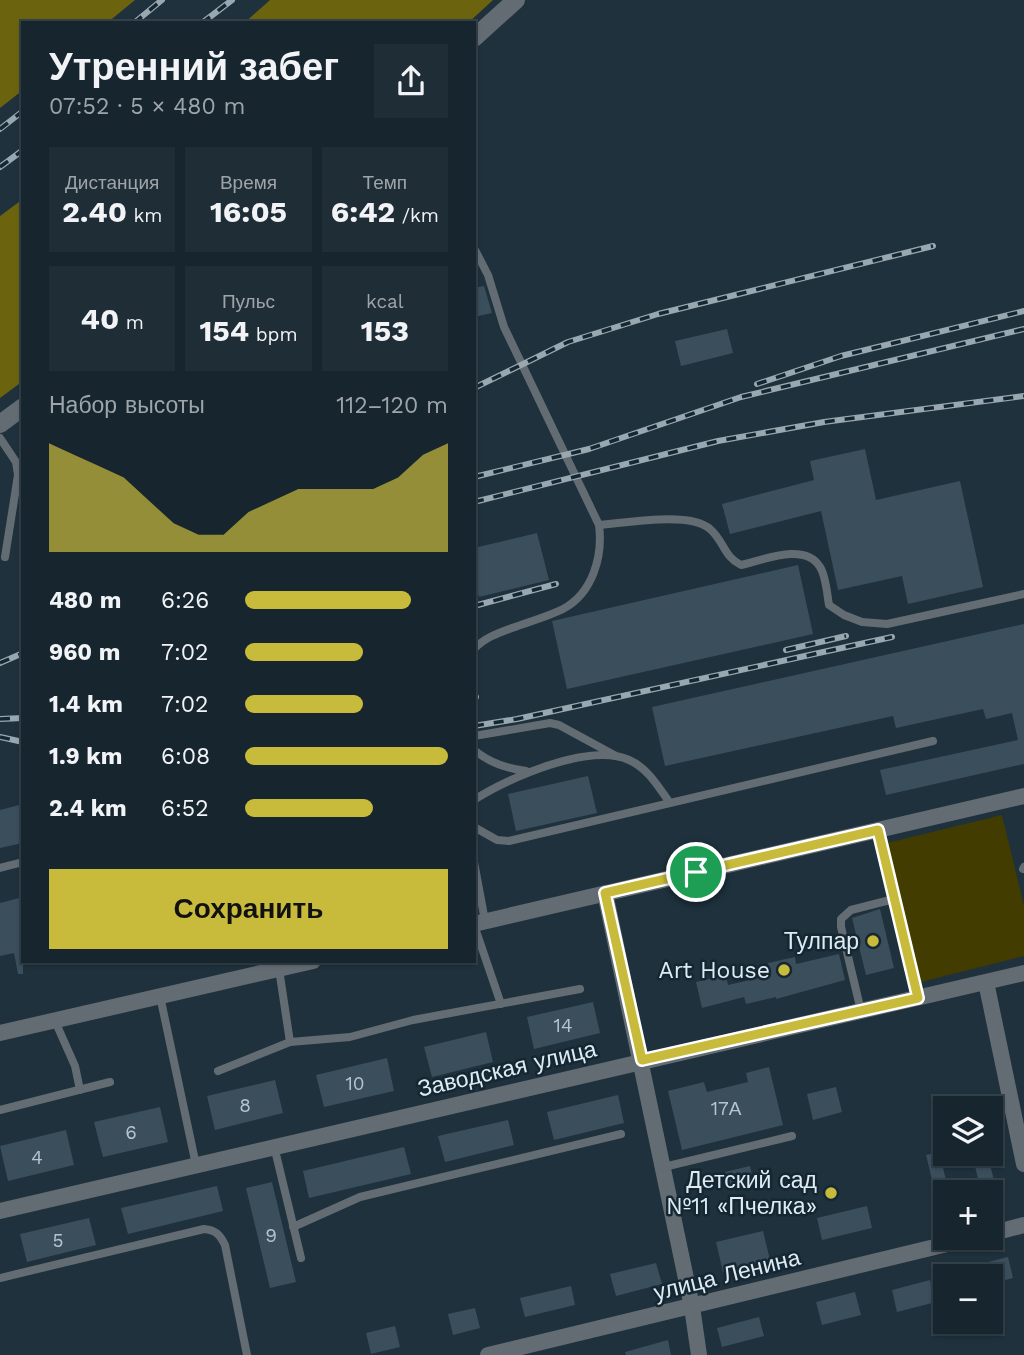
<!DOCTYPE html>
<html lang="ru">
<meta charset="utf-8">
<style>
:root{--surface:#16252e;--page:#1f2d36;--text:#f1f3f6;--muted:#9ea5aa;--line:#35424a;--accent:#c8bb3b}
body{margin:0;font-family:"Work Sans",sans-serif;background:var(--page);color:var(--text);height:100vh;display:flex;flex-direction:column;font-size:26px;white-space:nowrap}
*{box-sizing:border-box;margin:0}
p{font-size:23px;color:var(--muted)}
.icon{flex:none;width:38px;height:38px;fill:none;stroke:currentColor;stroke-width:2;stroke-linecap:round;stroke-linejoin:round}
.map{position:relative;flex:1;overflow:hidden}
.sheet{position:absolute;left:21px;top:21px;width:455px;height:942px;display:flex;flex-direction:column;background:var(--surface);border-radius:0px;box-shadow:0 2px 5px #0004,0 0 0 2px var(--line)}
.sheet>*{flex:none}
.fabs{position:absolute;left:933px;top:1096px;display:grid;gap:14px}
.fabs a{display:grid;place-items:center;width:70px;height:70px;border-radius:0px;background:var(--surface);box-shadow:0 2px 5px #0004,0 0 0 2px var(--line);font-size:35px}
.pin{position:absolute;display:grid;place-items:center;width:60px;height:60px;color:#fff;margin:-30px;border:4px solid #fff;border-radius:50%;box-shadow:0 2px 7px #0007}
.round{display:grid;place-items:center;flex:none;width:74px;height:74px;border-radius:0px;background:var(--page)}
.head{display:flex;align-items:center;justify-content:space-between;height:119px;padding:0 28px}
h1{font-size:38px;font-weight:700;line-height:52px}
.figures{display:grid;grid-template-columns:repeat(3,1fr);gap:10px;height:119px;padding:7px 28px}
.figures div{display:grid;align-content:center;border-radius:0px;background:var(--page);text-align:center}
.figures b{font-size:30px;font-weight:700}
.figures small{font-size:19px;font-weight:400}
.figures p{font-size:19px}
.chart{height:196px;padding:14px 28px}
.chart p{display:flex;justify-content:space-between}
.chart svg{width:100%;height:126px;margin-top:7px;fill:var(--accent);opacity:.7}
.cta{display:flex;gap:14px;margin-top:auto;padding:14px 28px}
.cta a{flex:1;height:80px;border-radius:0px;background:var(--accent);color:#111;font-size:28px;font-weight:700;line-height:80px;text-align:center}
ul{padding:0 28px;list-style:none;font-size:23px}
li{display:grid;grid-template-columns:112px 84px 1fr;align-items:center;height:52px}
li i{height:18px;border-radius:9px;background:var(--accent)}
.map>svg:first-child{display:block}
</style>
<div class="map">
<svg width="1024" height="1355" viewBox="0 0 1024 1355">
<rect width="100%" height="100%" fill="#1e313d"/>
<path fill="#423c00" d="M1002,815L1024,906V956L921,982L887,843Z"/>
<path fill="#6c630f" d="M0,0H135L107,23H23V90L0,108Z
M270,0H493L468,23H244Z
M23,199V381L0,398V216Z"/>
<path fill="#3b4e5c" d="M484,286L492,313L474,317V288Z
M727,329L733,353L681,366L675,341Z
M865,449L876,500L960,481L983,587L908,604L902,576L838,590L821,511L730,534L722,504L814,480L810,461Z
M537,533L549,580L479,597L474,580V548Z
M798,565L813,634L567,689L552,621Z
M1024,624V764L886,795L880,770L1018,740L1012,713L986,719L983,709L896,728L893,716L665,766L652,707Z
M588,776L597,813L516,831L508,794Z
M23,804V843L0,848V810Z
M23,897V974H18L14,953L0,956V903Z
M880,909L894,968L866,975L852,918Z
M839,954L845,980L776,999V997L746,1004L744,997L702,1008L696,982L726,975L728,985L771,975L768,963L795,957L796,964Z
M593,1002L600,1033L534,1049L527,1017Z
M486,1032L493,1062L432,1077L424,1047Z
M387,1058L394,1091L324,1107L316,1075Z
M769,1067L783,1125L682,1150L668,1091L704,1082L707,1092L748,1082L746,1073Z
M275,1080L283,1113L215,1130L207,1096Z
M836,1087L842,1112L813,1120L807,1094Z
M618,1095L624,1123L554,1140L547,1112Z
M160,1107L168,1142L103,1157L94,1122Z
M508,1120L514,1145L445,1162L438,1136Z
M66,1130L74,1165L8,1181L0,1146Z
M404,1147L411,1174L309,1198L303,1171Z
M939,1152L949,1192H945V1216L941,1217L926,1155Z
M972,1153H987L997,1192H981Z
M750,1166L753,1179L728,1185L725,1172Z
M272,1182L296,1282L270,1288L246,1188Z
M217,1186L223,1211L128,1234L121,1208Z
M867,1206L872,1228L822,1240L817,1218Z
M89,1218L96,1245L27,1262L20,1234Z
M763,1231L770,1260L723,1272L716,1242Z
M1008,1257L1013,1278L990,1284V1276H950L949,1272Z
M656,1263L662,1284L616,1296L610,1274Z
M930,1280L936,1302L897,1312L892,1290Z
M571,1286L575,1305L525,1317L520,1298Z
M855,1292L861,1315L822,1325L816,1302Z
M475,1308L480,1328L453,1335L448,1314Z
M759,1317L764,1336L722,1347L717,1328Z
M395,1326L400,1347L371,1354L366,1333Z
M668,1340L671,1355H626L625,1352Z"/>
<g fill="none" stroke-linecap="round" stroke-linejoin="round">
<path stroke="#636c72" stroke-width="8" d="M474,248L488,275L504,327L599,525C603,556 593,593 563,609C547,617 528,622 512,628C498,633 484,638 474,649
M0,438L16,462L18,475L5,557
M599,525C626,523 690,511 710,529C724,541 724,557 741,565C763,560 805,542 820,567C826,576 827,594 829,605L844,615L862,622L887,624L1024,594
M474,736L550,723L559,725L616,756
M474,750C490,763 506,768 526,771
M474,800C508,778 590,742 629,760C648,768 659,788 670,803
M474,827L497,840L509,841L933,741
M878,830L918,997
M474,862L485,921
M0,868L23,862
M1023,869L1024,867
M474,925L501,1004
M279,969L290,1042L350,1037L413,1020L580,989
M160,996L196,1165
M861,1011L841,927V919L851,910L894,899
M55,1021L75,1066L80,1090
M218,1071L290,1042
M0,1110L110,1082
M274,1146L301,1258
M664,1167L792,1136
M293,1227L360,1197L621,1134
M0,1278L204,1229C216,1230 220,1235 225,1245L247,1355"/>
<path stroke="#636c72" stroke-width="16" d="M605,893L692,1307L699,1355
M474,924L1024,796
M986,982L1024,1164
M0,1033L313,961
M0,1211L1024,973
M990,1234L1024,1225
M488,1355L976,1237"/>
<path stroke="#636c72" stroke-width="18" d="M474,38L516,0
M0,424L23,407"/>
<defs>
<path id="rail" d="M134,23L162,0
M202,23L232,0
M0,129L23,111
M0,167L23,150
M757,384L841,356L1024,311
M474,388L568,342L658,314L933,246
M474,477L589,449L741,397L1024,329
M474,502L718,441L824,422L1024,396
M474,606L556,584
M786,650L846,636
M0,663L23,653
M474,697H476
M0,719L23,718
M474,726L517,719L892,637
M0,737L23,742"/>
</defs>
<use href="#rail" stroke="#99a7b1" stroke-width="6"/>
<use href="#rail" stroke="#142733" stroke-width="3.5" stroke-dasharray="10" stroke-linecap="butt"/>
</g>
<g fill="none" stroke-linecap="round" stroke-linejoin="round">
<defs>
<path id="route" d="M878,830L918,998L642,1060L605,893Z"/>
</defs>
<use href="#route" stroke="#fff" stroke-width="14"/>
<use href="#route" stroke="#c8bb3b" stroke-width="9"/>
</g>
<g fill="#c8bb3b" stroke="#142733" stroke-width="2.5">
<circle cx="873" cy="941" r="7"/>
<circle cx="784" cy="970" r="7"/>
<circle cx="831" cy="1193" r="7"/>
</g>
<g text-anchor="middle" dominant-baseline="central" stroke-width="5" stroke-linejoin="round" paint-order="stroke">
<g font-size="19" fill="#b6c4cd">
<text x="563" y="1025">14</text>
<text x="355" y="1083">10</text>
<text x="245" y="1105">8</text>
<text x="726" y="1108">17А</text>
<text x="131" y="1132">6</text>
<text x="37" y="1157">4</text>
<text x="271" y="1235">9</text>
<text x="58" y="1240">5</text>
</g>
<g font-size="23" fill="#dfebf3" stroke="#142733" text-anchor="end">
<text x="859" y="941">Тулпар</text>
<text x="770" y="970">Art House</text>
<text x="817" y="1180">Детский сад<tspan x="817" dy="26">№11 «Пчелка»</tspan></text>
</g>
<g font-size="23" fill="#dfebf3" stroke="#142733">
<text transform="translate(507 1069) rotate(-13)">Заводская улица</text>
<text transform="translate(727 1275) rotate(-14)">улица Ленина</text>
</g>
</g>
</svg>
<div class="fabs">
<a><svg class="icon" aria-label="layers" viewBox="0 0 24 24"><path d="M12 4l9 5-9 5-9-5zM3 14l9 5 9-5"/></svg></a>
<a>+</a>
<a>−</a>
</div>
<div class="pin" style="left:696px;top:872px;background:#1e9e55"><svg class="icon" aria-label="arrive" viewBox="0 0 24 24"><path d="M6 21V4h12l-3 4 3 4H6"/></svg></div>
<section class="sheet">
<div class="head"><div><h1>Утренний забег</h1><p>07:52 · 5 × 480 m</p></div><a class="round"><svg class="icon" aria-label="share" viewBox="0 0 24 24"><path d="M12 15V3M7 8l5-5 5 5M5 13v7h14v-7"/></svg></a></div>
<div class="figures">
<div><p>Дистанция</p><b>2.40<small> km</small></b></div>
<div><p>Время</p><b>16:05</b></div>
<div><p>Темп</p><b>6:42<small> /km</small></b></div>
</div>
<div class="figures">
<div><b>40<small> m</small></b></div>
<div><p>Пульс</p><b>154<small> bpm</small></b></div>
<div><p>kcal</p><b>153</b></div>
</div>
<div class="chart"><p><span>Набор высоты</span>112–120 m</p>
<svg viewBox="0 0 160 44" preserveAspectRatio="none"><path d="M0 44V6L10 10L20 14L30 18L40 26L50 34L60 38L70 38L80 30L90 26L100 22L110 22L120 22L130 22L140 18L150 10L160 6V44z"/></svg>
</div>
<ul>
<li><b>480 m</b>6:26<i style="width:82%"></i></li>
<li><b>960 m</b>7:02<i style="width:58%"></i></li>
<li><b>1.4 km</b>7:02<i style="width:58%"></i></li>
<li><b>1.9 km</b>6:08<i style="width:100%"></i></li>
<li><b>2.4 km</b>6:52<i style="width:63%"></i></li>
</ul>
<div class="cta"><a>Сохранить</a></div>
</section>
</div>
